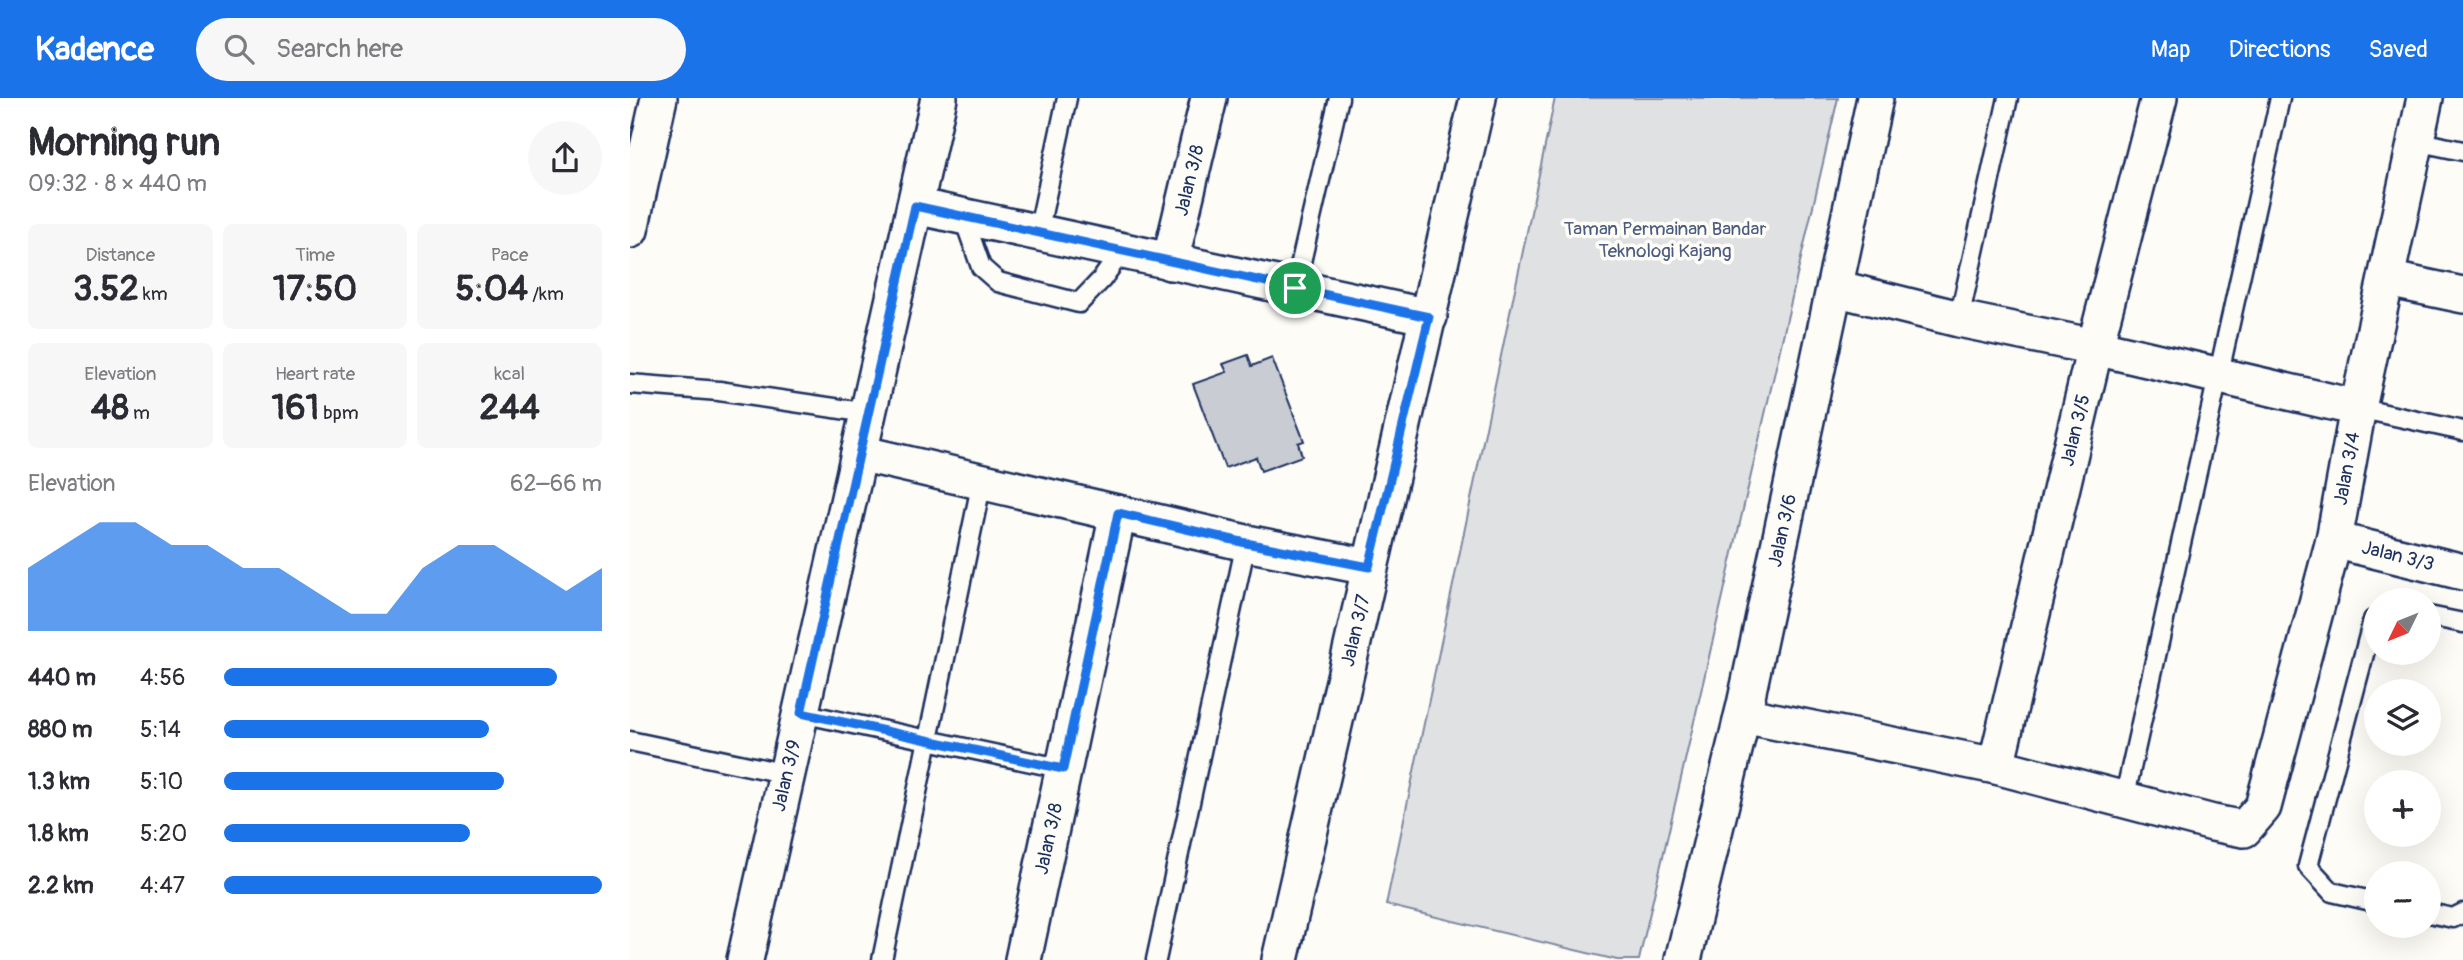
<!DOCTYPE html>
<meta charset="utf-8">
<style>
:root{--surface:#fff;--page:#f7f7f7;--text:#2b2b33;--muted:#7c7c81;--accent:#1a73e8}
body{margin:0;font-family:Pangolin,sans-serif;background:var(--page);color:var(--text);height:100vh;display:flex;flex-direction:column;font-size:26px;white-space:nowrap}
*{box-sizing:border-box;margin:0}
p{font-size:23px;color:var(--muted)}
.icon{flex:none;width:38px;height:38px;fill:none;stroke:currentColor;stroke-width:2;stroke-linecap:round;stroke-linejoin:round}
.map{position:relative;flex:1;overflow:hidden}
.drawer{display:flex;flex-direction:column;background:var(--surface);width:630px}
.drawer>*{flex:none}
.needle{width:46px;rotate:227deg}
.fabs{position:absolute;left:1734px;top:490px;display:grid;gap:14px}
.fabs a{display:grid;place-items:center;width:77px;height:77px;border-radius:50%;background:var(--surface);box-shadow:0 7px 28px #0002;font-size:35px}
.pin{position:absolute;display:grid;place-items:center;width:60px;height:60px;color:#fff;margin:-30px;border:4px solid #fff;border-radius:50%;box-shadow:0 2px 7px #0007}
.round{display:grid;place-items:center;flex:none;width:74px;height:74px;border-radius:37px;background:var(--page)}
.overview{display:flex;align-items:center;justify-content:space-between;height:119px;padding:0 28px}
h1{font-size:38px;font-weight:800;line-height:52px}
.figures{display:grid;grid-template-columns:repeat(3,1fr);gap:10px;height:119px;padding:7px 28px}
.figures div{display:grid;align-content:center;border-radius:10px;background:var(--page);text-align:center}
.figures b{font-size:35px;font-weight:800}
.figures small{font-size:19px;font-weight:400}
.figures p{font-size:19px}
.chart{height:196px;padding:14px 28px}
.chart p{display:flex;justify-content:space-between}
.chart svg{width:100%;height:126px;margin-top:7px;fill:var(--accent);opacity:.7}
ul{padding:0 28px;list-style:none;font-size:23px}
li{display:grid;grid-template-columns:112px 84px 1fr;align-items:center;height:52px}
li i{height:18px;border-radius:9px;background:var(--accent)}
header{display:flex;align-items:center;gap:42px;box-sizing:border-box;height:98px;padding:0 35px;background:var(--accent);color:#fff}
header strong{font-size:33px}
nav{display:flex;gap:38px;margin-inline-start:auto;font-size:24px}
.search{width:490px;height:63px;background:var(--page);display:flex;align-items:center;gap:18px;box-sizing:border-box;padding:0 24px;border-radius:38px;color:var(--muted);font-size:26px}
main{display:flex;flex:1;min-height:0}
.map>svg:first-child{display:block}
</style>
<header>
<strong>Kadence</strong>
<div class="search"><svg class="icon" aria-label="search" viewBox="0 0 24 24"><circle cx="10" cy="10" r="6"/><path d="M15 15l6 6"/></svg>Search here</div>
<nav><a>Map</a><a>Directions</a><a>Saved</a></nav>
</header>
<main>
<section class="drawer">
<div class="overview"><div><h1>Morning run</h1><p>09:32 · 8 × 440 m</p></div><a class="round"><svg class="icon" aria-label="share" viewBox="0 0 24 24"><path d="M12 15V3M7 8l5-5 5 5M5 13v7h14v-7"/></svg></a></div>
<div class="figures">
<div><p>Distance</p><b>3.52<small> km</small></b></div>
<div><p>Time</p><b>17:50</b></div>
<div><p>Pace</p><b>5:04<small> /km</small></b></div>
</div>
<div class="figures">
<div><p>Elevation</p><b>48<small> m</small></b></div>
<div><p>Heart rate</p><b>161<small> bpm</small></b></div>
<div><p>kcal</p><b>244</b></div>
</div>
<div class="chart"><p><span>Elevation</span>62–66 m</p>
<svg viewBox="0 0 160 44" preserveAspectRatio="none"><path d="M0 44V22L10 14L20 6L30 6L40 14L50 14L60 22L70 22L80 30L90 38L100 38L110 22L120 14L130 14L140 22L150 30L160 22V44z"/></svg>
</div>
<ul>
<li><b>440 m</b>4:56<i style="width:88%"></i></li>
<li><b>880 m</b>5:14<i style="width:70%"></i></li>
<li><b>1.3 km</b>5:10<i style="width:74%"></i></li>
<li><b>1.8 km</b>5:20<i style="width:65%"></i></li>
<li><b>2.2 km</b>4:47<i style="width:100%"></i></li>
</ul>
</section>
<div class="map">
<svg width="1833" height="862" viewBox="0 0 1833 862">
<rect width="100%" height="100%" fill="#fdfcf7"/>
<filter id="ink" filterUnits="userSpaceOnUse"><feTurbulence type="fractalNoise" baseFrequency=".0143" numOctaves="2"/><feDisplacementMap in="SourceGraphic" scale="14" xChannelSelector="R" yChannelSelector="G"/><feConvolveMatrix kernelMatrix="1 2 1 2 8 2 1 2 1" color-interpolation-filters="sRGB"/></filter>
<g filter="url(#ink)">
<path fill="#e0e1e3" stroke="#7e88a0" stroke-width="2" d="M925,0H1208L1009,862H987L756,807Z"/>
<path fill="#c9ccd3" stroke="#1b2f5e" stroke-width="2" d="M618,257L622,268L642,260L674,343L668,345L672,358L631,373L626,359L595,370L563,286L597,274L593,266Z"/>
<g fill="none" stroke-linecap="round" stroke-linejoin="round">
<defs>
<path id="service" d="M1785,43L1833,53
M333,118L351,169L368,184L449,205L472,181L492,153
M408,135L437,0
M665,190L709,0
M1329,221L1378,0
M0,286L89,293L238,315
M1728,310L1833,333
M1799,518L1833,525
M1746,521L1743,522L1678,768L1702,794L1746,804
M171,615L434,671
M0,643L157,676
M1494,702L1650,0
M1799,815L1823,820L1833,815
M252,862L352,383
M526,862L616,445"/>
<g id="minor">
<path d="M285,108L799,219"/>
<path d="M0,132L29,0"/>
<path id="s1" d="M540,164L579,0"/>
<path d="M1757,181L1833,197"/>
<path d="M1205,190L1329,221L1465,249L1728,310"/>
<path d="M229,355L616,445L739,469"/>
<path id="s2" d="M1704,442L1833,474"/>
<path id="s3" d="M1113,617L1366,668L1583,725L1614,731L1633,709L1704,442L1728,310L1795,0"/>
<path id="s4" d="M1366,668L1465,249L1529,0"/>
<path id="s5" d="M115,862L309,0"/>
<path id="s6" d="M393,862L488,415"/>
<path id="s7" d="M650,862L848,0"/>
<path id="s8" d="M1053,862L1115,607L1245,0"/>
</g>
</defs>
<use href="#service" stroke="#1b2f5e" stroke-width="23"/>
<use href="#minor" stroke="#1b2f5e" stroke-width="40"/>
<use href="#service" stroke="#fdfcf7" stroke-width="18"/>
<use href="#minor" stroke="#fdfcf7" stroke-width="35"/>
</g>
</g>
<g fill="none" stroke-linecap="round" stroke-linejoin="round" filter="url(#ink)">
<defs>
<path id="route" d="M285,108L799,219L739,469L616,445L488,415L433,671L171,615Z"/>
</defs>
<use href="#route" stroke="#fff" stroke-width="14"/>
<use href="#route" stroke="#1a73e8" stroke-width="9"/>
</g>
<g text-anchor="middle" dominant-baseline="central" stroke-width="7" stroke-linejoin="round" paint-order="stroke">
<g font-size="19" fill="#1b2f5e" stroke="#fdfcf7">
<text stroke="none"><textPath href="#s1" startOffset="84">Jalan 3/8</textPath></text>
<text stroke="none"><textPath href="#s4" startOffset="345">Jalan 3/5</textPath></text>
<text stroke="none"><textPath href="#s3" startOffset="892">Jalan 3/4</textPath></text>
<text stroke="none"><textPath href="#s8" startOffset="441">Jalan 3/6</textPath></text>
<text stroke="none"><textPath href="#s2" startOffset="66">Jalan 3/3</textPath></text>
<text stroke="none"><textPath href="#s7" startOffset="338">Jalan 3/7</textPath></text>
<text stroke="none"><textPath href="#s5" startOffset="189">Jalan 3/9</textPath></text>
<text stroke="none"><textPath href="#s6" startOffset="124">Jalan 3/8</textPath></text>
</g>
<g font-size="19" fill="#4c5c7f" stroke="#fdfcf7">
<text x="1035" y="131">Taman Permainan Bandar<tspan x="1035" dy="22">Teknologi Kajang</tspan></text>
</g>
</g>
</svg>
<div class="fabs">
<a><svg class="needle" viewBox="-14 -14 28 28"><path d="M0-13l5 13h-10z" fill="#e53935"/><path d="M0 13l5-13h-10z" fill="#7c7c81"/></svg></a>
<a><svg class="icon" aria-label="layers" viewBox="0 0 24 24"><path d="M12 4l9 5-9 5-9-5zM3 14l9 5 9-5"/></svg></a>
<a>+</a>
<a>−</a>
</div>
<div class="pin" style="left:665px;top:190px;background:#1e9e55"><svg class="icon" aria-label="arrive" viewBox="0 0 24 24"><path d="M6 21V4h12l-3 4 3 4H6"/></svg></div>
</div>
</main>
